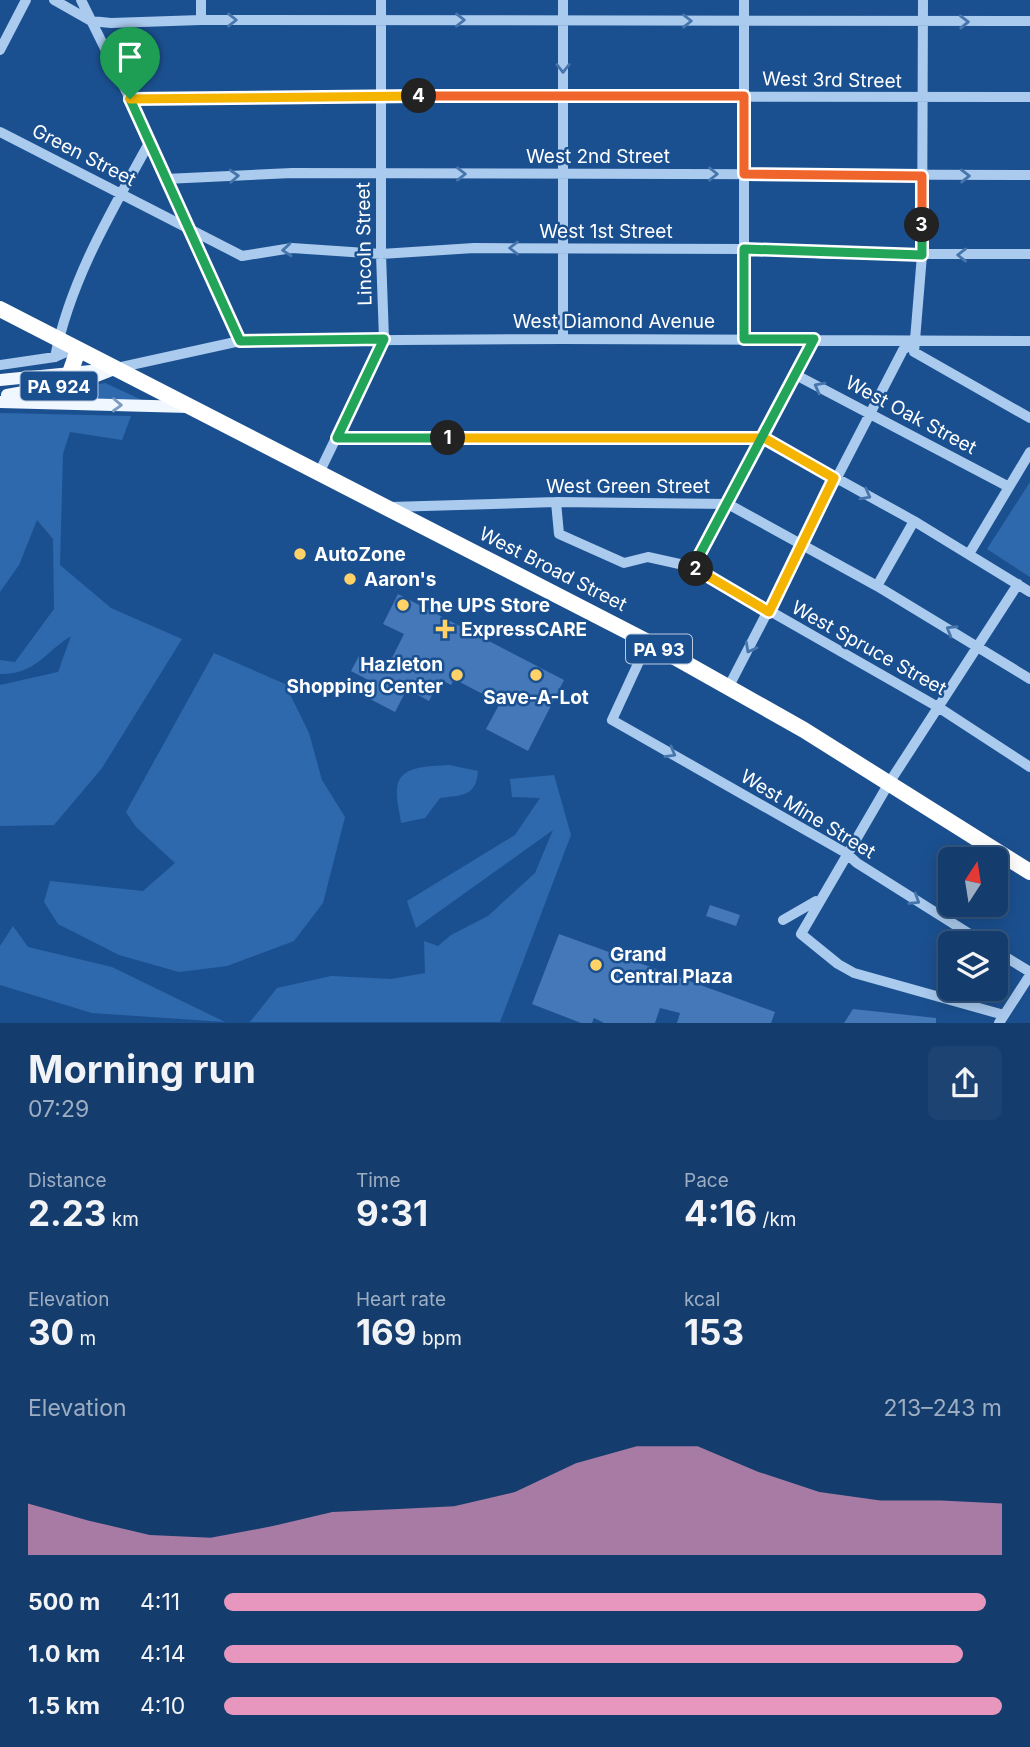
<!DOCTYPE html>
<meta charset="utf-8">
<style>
:root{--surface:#143c6c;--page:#1d4372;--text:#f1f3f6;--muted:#9dadc2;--line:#33567f;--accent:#e797bd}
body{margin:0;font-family:Inter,sans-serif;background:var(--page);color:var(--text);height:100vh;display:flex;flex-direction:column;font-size:26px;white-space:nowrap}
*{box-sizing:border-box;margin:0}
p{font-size:23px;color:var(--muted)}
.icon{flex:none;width:38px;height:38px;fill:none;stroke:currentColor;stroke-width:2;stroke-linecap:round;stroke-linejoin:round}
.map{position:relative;height:1023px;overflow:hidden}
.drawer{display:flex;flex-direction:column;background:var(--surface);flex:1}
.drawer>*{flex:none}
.needle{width:46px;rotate:12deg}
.buttons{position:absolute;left:938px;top:847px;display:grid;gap:14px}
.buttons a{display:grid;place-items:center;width:70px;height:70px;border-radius:10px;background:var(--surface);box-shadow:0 4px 18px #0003,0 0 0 2px var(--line);font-size:35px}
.pin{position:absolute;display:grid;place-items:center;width:60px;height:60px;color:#fff;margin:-72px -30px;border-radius:50% 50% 50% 0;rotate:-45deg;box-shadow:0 0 7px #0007}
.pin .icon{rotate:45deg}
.km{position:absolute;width:35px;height:35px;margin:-18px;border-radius:50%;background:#222;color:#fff;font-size:19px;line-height:35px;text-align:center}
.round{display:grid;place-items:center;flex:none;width:74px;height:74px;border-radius:10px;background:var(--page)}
.headline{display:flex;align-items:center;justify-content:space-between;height:119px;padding:0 28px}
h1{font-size:38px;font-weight:700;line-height:52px}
.figures{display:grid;grid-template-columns:repeat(3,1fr);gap:10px;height:119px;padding:7px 28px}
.figures div{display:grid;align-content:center}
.figures b{font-size:35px;font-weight:700}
.figures small{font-size:19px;font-weight:400}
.figures p{font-size:19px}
.chart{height:196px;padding:14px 28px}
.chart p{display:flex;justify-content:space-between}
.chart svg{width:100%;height:126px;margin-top:7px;fill:var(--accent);opacity:.7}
ul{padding:0 28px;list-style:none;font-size:23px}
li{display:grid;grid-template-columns:112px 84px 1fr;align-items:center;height:52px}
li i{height:18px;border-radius:9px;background:var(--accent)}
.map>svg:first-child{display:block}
</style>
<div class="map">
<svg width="1030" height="1023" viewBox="0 0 1030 1023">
<rect width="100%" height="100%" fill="#1b5090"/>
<path fill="#2e69ae" d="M105,383L142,400L39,399V396Z
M0,413L131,416L122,440L70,432L63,454L60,565L111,608L182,639L102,768L54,825L0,826V685L58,672L71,636C45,652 35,675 0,674V660L15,662L54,609L53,539L37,520L19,565L0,592Z
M1030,482V577L987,549Z
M214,653L285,684L309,733L322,780L345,817L323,903L294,941L227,966L179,972L119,955L58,924L44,902L50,881L143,891L175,863L136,827L126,812Z
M449,765L478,771C476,797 462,795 440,798L425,818L401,823C400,813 397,804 397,794C395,764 428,767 449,765Z
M554,775L571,835L500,1022H250L277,988L331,976L391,979L425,973L424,941L438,946L451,935L488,916L535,873L553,830L416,928L407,901L515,835L540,798L512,797L510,779Z
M13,926L28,947L112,967L225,1022L92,1013L0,985V946Z"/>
<path fill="#4478b8" d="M398,594L564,680L528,751L486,729L500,703L454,679L451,685L440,679L429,701L407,689L395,712L370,699L371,696L365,693L372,682L351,671L359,656L386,670L404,634L383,624Z
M710,905L740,915L736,926L706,916Z
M559,934L775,1012L771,1023H677L680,1013L660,1008L655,1023H604L594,1018L592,1023H581L532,1004Z
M853,1009L936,1018V1023H844Z"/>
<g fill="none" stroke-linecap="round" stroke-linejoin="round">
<path stroke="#aacaee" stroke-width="10" d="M54,0L91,21L111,23L201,20L1030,21
M81,0L130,99L240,341
M923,0L922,255L914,352L1030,418
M201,20V0
M0,50L26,0
M130,99L292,96L1030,97
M0,132L242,256L292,248L381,254L474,248L744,249L832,254H1030
M165,179L292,173L1030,175
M563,339V0
M744,339V0
M55,357C70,281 111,212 148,145
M0,365L55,357L76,348
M117,368L240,341L563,339L1030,341
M796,375L1009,487
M337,438H764L914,521L1030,592
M319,473L384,339L381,254V0
M556,502L559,534L624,563L648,557L693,567L938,707L1030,767
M390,507L556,502L728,504L877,586L1030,679
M969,554L1030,452
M693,567L814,339
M877,586L914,521
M648,642L612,720L846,853L857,863L984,943
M728,688L903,350L917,340
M783,920L816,901
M996,951L1030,972
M1004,1015L854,973L838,964L801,934L889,783L1018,584
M999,1023L1030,975"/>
<path stroke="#f1f7ff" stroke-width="12" d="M0,380L101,370
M7,395L84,381L117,368
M0,402L189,407"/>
<path stroke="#fff" stroke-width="16" d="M0,309L648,642L804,730L1030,872
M70,373L78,350"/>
</g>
<defs><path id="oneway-chevron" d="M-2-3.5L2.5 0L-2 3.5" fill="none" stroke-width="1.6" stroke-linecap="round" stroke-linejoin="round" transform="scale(1.75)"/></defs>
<g stroke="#4675ac">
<use href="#oneway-chevron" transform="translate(232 20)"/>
<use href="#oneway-chevron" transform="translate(460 20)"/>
<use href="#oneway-chevron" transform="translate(687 21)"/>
<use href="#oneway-chevron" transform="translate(964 22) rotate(-1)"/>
<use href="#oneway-chevron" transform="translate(563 68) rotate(90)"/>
<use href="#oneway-chevron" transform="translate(461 174)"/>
<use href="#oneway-chevron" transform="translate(713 174)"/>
<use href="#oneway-chevron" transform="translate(234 176) rotate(-3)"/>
<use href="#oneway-chevron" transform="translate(965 176) rotate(-1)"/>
<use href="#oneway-chevron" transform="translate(514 248) rotate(-180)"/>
<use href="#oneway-chevron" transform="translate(287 250) rotate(175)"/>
<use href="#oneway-chevron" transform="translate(962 255) rotate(180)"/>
<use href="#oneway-chevron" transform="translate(819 387) rotate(-152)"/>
<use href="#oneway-chevron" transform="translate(866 495) rotate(28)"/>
<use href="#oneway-chevron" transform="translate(951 630) rotate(-149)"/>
<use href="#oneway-chevron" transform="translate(750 648) rotate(118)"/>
<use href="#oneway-chevron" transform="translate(671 753) rotate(30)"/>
<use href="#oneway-chevron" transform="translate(915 900) rotate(32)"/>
</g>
<use stroke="#7b9bc2" href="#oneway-chevron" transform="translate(117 405) rotate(2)"/>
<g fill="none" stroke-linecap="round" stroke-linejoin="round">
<defs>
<path id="split-1" d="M130,99L240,341L384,339L337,438H448"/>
<path id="split-2" d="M448,438H764L834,478L769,612L696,569"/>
<path id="split-3" d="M696,569L693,567L814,339H744V249L922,255V225"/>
<path id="split-4" d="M419,96H744V174L922,176V225"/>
<path id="split-5" d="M130,99L419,96"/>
</defs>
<use href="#split-1" stroke="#fff" stroke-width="14"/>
<use href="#split-2" stroke="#fff" stroke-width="14"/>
<use href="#split-3" stroke="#fff" stroke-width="14"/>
<use href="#split-4" stroke="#fff" stroke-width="14"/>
<use href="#split-5" stroke="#fff" stroke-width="14"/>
<use href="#split-1" stroke="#22a559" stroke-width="9"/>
<use href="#split-2" stroke="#f5b400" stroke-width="9"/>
<use href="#split-3" stroke="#22a559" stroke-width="9"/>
<use href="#split-4" stroke="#f0652b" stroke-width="9"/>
<use href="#split-5" stroke="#f5b400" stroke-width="9"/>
</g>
<g fill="#ffd268" stroke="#1b5090" stroke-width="2.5">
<circle cx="300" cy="554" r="7"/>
<circle cx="350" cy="579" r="7"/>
<circle cx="403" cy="605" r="7"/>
<path d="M441.5 618.5h7v7h7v7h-7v7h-7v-7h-7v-7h7z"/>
<circle cx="457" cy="675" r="7"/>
<circle cx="536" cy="675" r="7"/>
<circle cx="596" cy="965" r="7"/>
</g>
<g text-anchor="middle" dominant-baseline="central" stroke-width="5" stroke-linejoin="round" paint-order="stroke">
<g fill="#1b5090" stroke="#bbcade" stroke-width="2">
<rect x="20.5" y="371.5" width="77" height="29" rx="5"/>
<rect x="626" y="634.5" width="66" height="29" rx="5"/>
</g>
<g font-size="18" font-weight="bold" fill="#fff">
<text x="59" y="386">PA 924</text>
<text x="659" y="649">PA 93</text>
</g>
<g font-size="19" fill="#fff" stroke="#1b5090">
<text transform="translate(832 80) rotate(1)">West 3rd Street</text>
<text transform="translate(84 155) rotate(27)">Green Street</text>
<text x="598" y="156">West 2nd Street</text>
<text x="606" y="231">West 1st Street</text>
<text transform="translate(364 244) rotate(-91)">Lincoln Street</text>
<text x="614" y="321">West Diamond Avenue</text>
<text transform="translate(911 415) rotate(28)">West Oak Street</text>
<text x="628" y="486">West Green Street</text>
<text transform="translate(553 569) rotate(27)">West Broad Street</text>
<text transform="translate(869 648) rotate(29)">West Spruce Street</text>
<text transform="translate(808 814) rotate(31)">West Mine Street</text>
</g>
<g font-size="19" font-weight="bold" fill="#fff" stroke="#1b5090" text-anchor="start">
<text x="314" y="554">AutoZone</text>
<text x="364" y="579">Aaron's</text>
<text x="417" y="605">The UPS Store</text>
<text x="461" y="629">ExpressCARE</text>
<text x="443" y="664" text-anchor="end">Hazleton<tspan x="443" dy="22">Shopping Center</tspan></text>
<text x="536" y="697" text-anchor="middle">Save-A-Lot</text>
<text x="610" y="954">Grand<tspan x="610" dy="22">Central Plaza</tspan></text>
</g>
</g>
</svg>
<div class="buttons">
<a><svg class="needle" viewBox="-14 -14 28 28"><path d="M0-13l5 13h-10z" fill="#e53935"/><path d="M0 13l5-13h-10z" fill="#9dadc2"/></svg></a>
<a><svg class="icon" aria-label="layers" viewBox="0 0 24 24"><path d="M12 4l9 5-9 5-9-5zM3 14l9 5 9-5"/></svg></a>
</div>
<div class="pin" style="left:130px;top:99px;background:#1e9e55"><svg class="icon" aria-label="arrive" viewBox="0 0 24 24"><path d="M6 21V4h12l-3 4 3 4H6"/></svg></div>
<b class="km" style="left:448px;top:438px">1</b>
<b class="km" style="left:696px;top:569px">2</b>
<b class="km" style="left:922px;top:225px">3</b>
<b class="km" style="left:419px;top:96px">4</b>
</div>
<section class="drawer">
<div class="headline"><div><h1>Morning run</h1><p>07:29</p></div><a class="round"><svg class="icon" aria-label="share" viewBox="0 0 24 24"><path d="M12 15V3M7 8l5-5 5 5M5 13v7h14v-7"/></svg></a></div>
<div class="figures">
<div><p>Distance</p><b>2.23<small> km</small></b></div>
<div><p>Time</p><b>9:31</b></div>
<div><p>Pace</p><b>4:16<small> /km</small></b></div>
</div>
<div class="figures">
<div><p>Elevation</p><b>30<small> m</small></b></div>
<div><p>Heart rate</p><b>169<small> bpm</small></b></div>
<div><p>kcal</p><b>153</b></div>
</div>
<div class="chart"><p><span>Elevation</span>213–243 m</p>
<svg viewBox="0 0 160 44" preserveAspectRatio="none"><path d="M0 44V26L10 32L20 37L30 38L40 34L50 29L60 28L70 27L80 22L90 12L100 6L110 6L120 15L130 22L140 25L150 25L160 26V44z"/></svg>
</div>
<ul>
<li><b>500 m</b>4:11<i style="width:98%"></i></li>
<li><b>1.0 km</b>4:14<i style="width:95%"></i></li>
<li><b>1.5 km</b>4:10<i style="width:100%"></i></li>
</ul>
</section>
